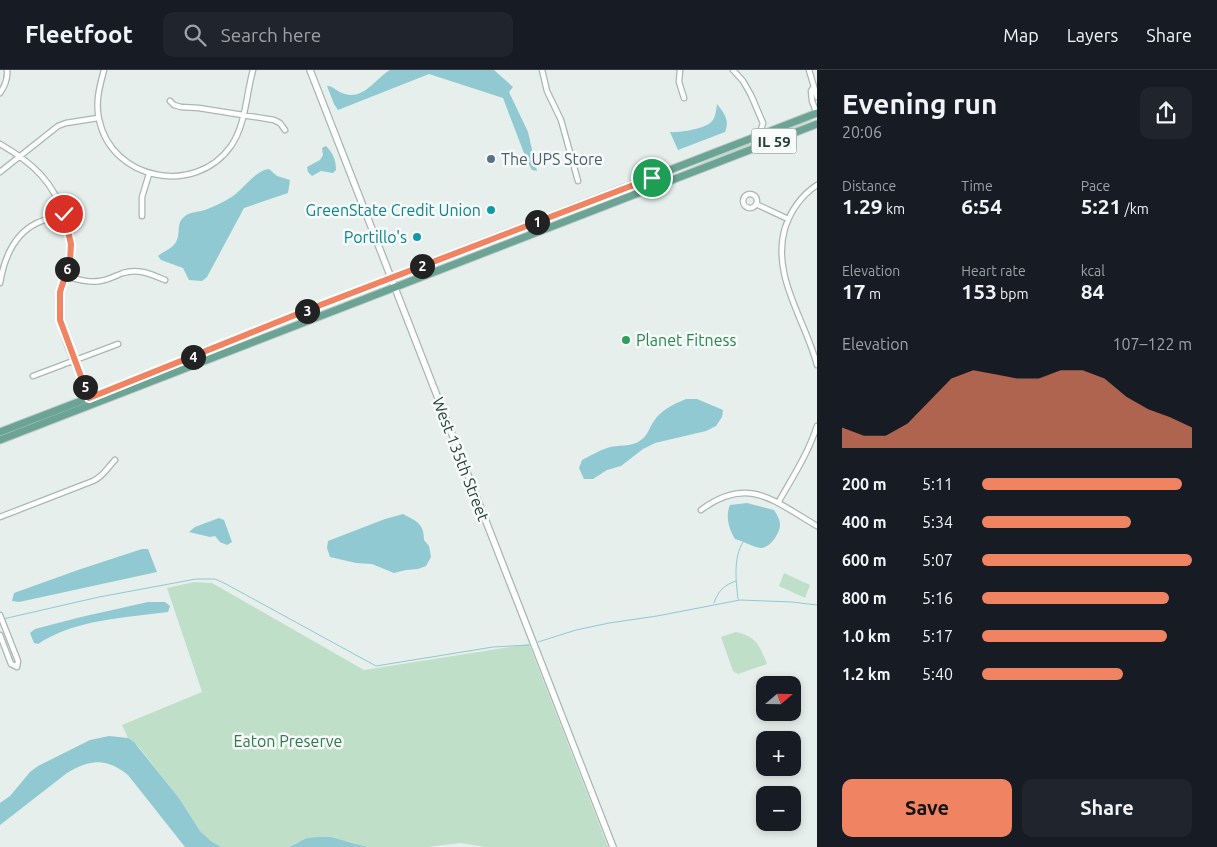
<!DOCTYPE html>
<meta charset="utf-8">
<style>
:root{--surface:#171b24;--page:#20242c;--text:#f1f3f6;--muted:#9ea1a6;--line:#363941;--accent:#f08362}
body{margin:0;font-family:Ubuntu,sans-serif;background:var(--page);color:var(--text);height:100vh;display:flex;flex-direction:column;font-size:19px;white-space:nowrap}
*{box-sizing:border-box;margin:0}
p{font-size:16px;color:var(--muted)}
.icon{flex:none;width:28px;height:28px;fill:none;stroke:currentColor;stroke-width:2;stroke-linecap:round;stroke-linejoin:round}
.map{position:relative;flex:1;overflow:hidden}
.sheet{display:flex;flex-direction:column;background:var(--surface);width:400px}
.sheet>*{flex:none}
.needle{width:32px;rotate:70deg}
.controls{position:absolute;left:756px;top:606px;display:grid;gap:10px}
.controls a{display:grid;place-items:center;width:45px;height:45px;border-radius:10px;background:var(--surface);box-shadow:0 2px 8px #0003;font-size:25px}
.pin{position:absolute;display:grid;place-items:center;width:42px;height:42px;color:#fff;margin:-21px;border:2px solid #fff;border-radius:50%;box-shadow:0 1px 5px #0007}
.km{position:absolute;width:25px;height:25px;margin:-12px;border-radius:50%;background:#222;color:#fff;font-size:14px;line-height:25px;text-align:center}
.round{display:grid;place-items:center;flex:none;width:52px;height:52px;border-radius:10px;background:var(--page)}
.headline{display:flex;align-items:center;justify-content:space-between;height:85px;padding:0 25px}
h1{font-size:28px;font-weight:700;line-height:38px}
.figures{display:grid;grid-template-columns:repeat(3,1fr);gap:8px;height:85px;padding:5px 25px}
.figures div{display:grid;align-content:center}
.figures b{font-size:21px;font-weight:700}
.figures small{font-size:14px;font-weight:400}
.figures p{font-size:14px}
.chart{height:140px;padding:10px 25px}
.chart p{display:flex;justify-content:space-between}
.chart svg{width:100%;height:90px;margin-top:5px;fill:var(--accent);opacity:.7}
.action{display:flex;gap:10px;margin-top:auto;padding:10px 25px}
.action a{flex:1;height:58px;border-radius:10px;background:var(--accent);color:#111;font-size:20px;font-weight:700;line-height:58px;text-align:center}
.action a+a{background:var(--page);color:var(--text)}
ul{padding:0 25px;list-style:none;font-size:16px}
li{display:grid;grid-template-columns:80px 60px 1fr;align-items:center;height:38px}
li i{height:12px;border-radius:6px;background:var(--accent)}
header{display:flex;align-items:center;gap:30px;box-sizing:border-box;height:70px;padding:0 25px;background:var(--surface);border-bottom:1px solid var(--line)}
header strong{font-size:24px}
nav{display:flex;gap:28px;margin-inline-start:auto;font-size:18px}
.search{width:350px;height:45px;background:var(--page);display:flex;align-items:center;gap:12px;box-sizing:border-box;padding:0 18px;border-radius:10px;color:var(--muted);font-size:19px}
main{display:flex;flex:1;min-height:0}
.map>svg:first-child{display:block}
</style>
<header>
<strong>Fleetfoot</strong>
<div class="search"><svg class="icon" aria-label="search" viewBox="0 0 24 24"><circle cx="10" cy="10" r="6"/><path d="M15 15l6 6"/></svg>Search here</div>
<nav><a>Map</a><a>Layers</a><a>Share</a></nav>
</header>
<main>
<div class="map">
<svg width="817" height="777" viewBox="0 0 817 777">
<rect width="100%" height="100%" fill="#e6efeb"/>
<path fill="#c0dfc8" d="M808,49L813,50L726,86L659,112L733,79Z
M643,115L554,153L547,154L615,125Z
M784,503L810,515L805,528L779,516Z
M194,512L212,513L364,600L529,574L608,777H485L461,773L428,777H368L347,771L298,772L289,777H221L211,771L200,761L179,728L138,676L128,668L122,655L202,622L167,518Z
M736,562C756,566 760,576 767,594L738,604L733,601L721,567Z"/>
<path fill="#90c9d2" d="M390,0H494L513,17L509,22L528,62L537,101L532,100L527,91L503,28L429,4L338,40L334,34L327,16C334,16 338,23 345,24C364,30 376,8 390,0Z
M717,34C724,43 730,50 725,62L678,80L670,62C678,63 703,59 710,53C716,49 716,40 717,34Z
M326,76C333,83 336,90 336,100L333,103L321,101L312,106L308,102L307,97L320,90L323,85L322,78Z
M269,99L277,106L290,110L288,123L244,138L207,207L202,211L189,210L183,198L161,190L158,186C164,181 173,178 176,172C181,164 176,153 184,147C189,142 198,142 205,140C215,136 224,132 233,126C244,118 256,100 269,99Z
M686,329H697L723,340L722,347L716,356L706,361L655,373L643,379L621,396L607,400L593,409H584L579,398L582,390C590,386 598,381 607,378C618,374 631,378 641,370C648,365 649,358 654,351C661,340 674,334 686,329Z
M747,433L774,440C777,445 780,449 780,455C780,463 770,478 761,478C753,477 743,471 735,469C729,459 725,446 730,435Z
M403,444C416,451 424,453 424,470L429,476L431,487L426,496L418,499L406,500L394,503L372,494L356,493L330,487L327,478L328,471L385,449Z
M219,448L224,450L232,472L227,475L220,472L215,466L210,467L189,462L195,457Z
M142,479H148L157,502L19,532L12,531L14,523L78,500Z
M148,532H165L170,536L168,542C124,548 76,549 38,574L34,573L30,563L35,559L81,547Z
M109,666L128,668L134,672L179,728L200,761L211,771L221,777H185L128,705C106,688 91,689 67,703L0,755V733L10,726L30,702L38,696L90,670Z
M319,767H330L368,777H289L307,768Z"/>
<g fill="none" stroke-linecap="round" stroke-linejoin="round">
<path stroke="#90c9d2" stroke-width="1" d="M738,529C736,511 733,488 743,472
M714,533C718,521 724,515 736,511
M3,549L99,527L196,509H215L226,514L376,596L493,577L529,575
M538,572L576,560L609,553L657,546L740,530L792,532L817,535"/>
<defs>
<path id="minor" d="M104,0C100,15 95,32 99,49C111,110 195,127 231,76C246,54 246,25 253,0
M542,0L547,21L561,50L578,111
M680,0L679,12L684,28
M733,0L743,11L751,25L763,53L759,66
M809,0L817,27
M813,18L811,21L812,31L817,44
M0,23C5,16 8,9 7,0
M170,31L174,35L181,37L199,38L274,50L280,53L285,60
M0,74C33,93 54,112 66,150C70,163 72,177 70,191C67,208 58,221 59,239C61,269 79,302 90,329
M0,102L58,56L66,53L98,48
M817,115C802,125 791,140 785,158C771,206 805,249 817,295
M743 131a7 7 0 1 1 14 0a7 7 0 1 1-14 0Z
M756,134L788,149
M142,146V127L149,104
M65,206C77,209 88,213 100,211C108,210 115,206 123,203C138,198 151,204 165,210
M0,213C4,189 14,164 37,153C45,149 55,147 64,144
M33,306L118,274
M778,433C792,408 808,384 817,356
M701,440C748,405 774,431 817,456
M0,447L93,411C104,406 107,398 115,390
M0,545L18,591L17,597L11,594L0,565"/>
<path id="tertiary" d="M310,0L613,777"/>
<path id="primary" d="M0,362L120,316L310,239L817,43
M0,370L817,54"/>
</defs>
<use href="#minor" stroke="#a8b7b2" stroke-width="7"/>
<use href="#tertiary" stroke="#a8b7b2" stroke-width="8"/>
<use href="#primary" stroke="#c2cac8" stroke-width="9"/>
<use href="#minor" stroke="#fff" stroke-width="4.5"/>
<use href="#tertiary" stroke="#fff" stroke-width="5.5"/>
<use href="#primary" stroke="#6ba494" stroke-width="7"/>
</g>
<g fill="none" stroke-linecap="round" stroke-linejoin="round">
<defs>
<path id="route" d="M64,144L71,174L70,191L60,222V250L89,328L310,239L652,108"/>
</defs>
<use href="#route" stroke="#fff" stroke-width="10"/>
<use href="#route" stroke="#f08362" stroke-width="6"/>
</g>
<circle fill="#5c6f8a" stroke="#f7fbf9" stroke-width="2" cx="491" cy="89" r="5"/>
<g fill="#0f9aa8" stroke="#f7fbf9" stroke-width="2">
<circle cx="491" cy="140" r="5"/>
<circle cx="417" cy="167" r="5"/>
</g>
<circle fill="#2e9e5b" stroke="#f7fbf9" stroke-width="2" cx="626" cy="270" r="5"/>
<g text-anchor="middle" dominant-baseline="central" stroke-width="5" stroke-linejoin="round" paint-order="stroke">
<rect fill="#f7fbf9" stroke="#647973" stroke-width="1" x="751.5" y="58.5" width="45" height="25" rx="4"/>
<g font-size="15" font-weight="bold" fill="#254139">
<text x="774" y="71">IL 59</text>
</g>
<g font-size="16" fill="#4e5e75" stroke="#f7fbf9" text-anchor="start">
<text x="501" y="89">The UPS Store</text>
</g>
<g font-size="16" fill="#0d838f" stroke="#f7fbf9" text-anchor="end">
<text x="481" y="140">GreenState Credit Union</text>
<text x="407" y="167">Portillo's</text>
</g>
<g font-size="16" fill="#27864d" stroke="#f7fbf9" text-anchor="start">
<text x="636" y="270">Planet Fitness</text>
</g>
<g font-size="16" fill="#254139" stroke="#f7fbf9">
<text transform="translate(461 389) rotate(69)">West 135th Street</text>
</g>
<g font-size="16" fill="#2f784a" stroke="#f7fbf9">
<text x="288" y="671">Eaton Preserve</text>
</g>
</g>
</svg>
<div class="controls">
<a><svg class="needle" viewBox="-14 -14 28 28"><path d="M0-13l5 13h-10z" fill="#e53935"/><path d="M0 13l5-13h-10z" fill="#9ea1a6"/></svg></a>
<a>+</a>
<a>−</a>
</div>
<div class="pin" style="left:652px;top:108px;background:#1e9e55"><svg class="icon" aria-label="arrive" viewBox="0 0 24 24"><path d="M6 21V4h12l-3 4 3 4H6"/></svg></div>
<div class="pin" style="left:64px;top:144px;background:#d93025"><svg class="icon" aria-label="check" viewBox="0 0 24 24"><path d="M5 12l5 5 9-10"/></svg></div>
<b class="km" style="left:537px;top:152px">1</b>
<b class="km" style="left:422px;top:196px">2</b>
<b class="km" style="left:307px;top:241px">3</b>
<b class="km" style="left:193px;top:287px">4</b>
<b class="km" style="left:85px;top:317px">5</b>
<b class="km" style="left:67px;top:199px">6</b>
</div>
<section class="sheet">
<div class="headline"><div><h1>Evening run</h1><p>20:06</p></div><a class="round"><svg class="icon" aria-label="share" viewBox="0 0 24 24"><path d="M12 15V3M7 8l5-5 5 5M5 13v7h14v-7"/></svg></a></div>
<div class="figures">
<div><p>Distance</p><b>1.29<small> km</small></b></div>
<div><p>Time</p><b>6:54</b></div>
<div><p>Pace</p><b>5:21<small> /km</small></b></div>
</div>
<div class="figures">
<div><p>Elevation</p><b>17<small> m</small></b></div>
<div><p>Heart rate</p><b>153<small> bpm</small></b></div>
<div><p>kcal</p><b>84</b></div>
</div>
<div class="chart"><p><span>Elevation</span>107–122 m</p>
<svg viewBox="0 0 160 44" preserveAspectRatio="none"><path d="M0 44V34L10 38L20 38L30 32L40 21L50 10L60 6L70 8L80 10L90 10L100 6L110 6L120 10L130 19L140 25L150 29L160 34V44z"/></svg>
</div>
<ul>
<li><b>200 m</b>5:11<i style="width:95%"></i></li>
<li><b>400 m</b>5:34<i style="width:71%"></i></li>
<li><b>600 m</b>5:07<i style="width:100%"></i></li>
<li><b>800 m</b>5:16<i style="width:89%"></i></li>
<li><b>1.0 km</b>5:17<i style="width:88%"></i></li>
<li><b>1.2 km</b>5:40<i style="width:67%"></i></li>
</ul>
<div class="action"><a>Save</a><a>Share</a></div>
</section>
</main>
